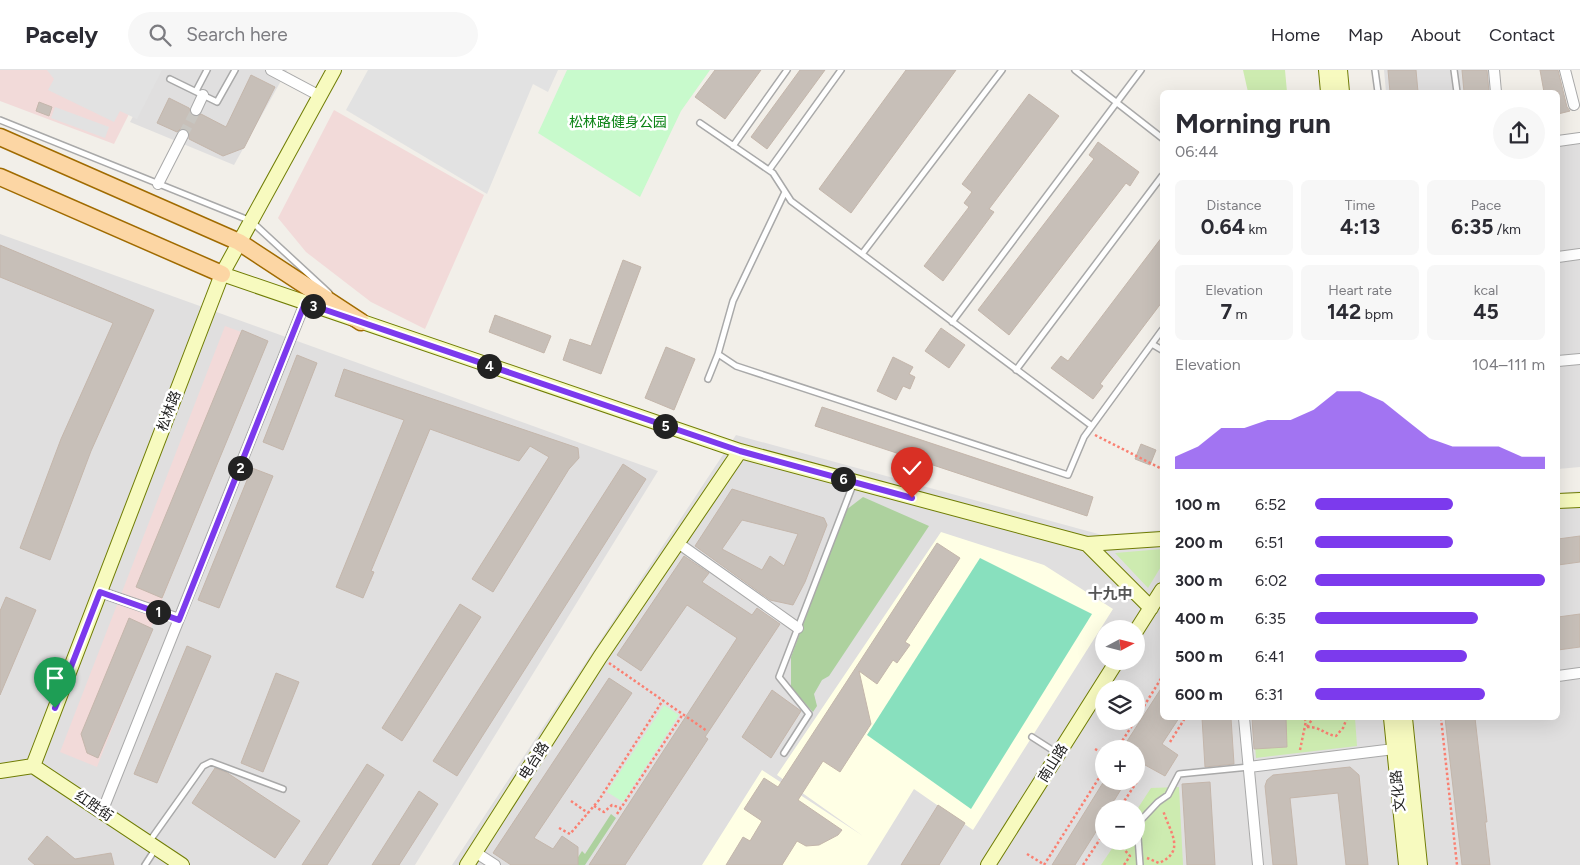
<!DOCTYPE html>
<meta charset="utf-8">
<style>
:root{--surface:#fff;--page:#f7f7f7;--text:#2b2b33;--muted:#7c7c81;--line:#e1e1e2;--accent:#7c3aed}
body{margin:0;font-family:Figtree,"Noto Sans SC",sans-serif;background:var(--page);color:var(--text);height:100vh;display:flex;flex-direction:column;font-size:19px;white-space:nowrap}
*{box-sizing:border-box;margin:0}
p{font-size:16px;color:var(--muted)}
.icon{flex:none;width:28px;height:28px;fill:none;stroke:currentColor;stroke-width:2;stroke-linecap:round;stroke-linejoin:round}
.map{position:relative;flex:1;overflow:hidden}
.drawer{position:absolute;left:1160px;top:20px;width:400px;height:630px;display:flex;flex-direction:column;background:var(--surface);border-radius:8px;box-shadow:0 5px 20px #0002}
.drawer>*{flex:none}
.needle{width:32px;rotate:83deg}
.fabs{position:absolute;left:1095px;top:550px;display:grid;gap:10px}
.fabs a{display:grid;place-items:center;width:50px;height:50px;border-radius:50%;background:var(--surface);box-shadow:0 5px 20px #0002;font-size:25px}
.pin{position:absolute;display:grid;place-items:center;width:42px;height:42px;color:#fff;margin:-51px -21px;border-radius:50% 50% 50% 0;rotate:-45deg;box-shadow:0 0 5px #0007}
.pin .icon{rotate:45deg}
.km{position:absolute;width:25px;height:25px;margin:-12px;border-radius:50%;background:#222;color:#fff;font-size:14px;line-height:25px;text-align:center}
.round{display:grid;place-items:center;flex:none;width:52px;height:52px;border-radius:26px;background:var(--page)}
.overview{display:flex;align-items:center;justify-content:space-between;height:85px;padding:0 15px}
h1{font-size:28px;font-weight:700;line-height:38px}
.metrics{display:grid;grid-template-columns:repeat(3,1fr);gap:8px;height:85px;padding:5px 15px}
.metrics div{display:grid;align-content:center;border-radius:8px;background:var(--page);text-align:center}
.metrics b{font-size:21px;font-weight:700}
.metrics small{font-size:14px;font-weight:400}
.metrics p{font-size:14px}
.chart{height:140px;padding:10px 15px}
.chart p{display:flex;justify-content:space-between}
.chart svg{width:100%;height:90px;margin-top:5px;fill:var(--accent);opacity:.7}
ul{padding:0 15px;list-style:none;font-size:16px}
li{display:grid;grid-template-columns:80px 60px 1fr;align-items:center;height:38px}
li i{height:12px;border-radius:6px;background:var(--accent)}
header{display:flex;align-items:center;gap:30px;box-sizing:border-box;height:70px;padding:0 25px;background:var(--surface);border-bottom:1px solid var(--line)}
header strong{font-size:24px}
nav{display:flex;gap:28px;margin-inline-start:auto;font-size:18px}
.search{width:350px;height:45px;background:var(--page);display:flex;align-items:center;gap:12px;box-sizing:border-box;padding:0 18px;border-radius:28px;color:var(--muted);font-size:19px}
.map>svg:first-child{display:block}
</style>
<header>
<strong>Pacely</strong>
<div class="search"><svg class="icon" aria-label="search" viewBox="0 0 24 24"><circle cx="10" cy="10" r="6"/><path d="M15 15l6 6"/></svg>Search here</div>
<nav><a>Home</a><a>Map</a><a>About</a><a>Contact</a></nav>
</header>
<div class="map">
<svg width="1580" height="795" viewBox="0 0 1580 795">
<rect width="100%" height="100%" fill="#f2efe9"/>
<path fill="#e0dfdf" fill-rule="evenodd" d="M158,0H287L234,95L130,52Z
M1384,0H1492L1494,22H1386Z
M1580,68V397L1558,399V71Z
M0,164L658,401L415,795H0Z
M736,365L1102,465L1162,460V648H1558V423L1580,421V795H452ZM1104,559H1136V591H1104ZM1104,619H1136V651H1104ZM1104,679H1136V711H1104ZM1104,739H1136V771H1104Z"/>
<path fill="#f2dad9" d="M0,0H151L114,74L0,31Z
M334,40L484,125L425,259L371,232L306,182L278,148Z
M225,256L263,270L97,697L60,682Z"/>
<path fill="#ffffe5" d="M941,462L1044,495L1113,539L973,760L914,719L867,795H702L762,700L863,766L777,705Z"/>
<path fill="#cdebb0" d="M1243,0H1285L1287,22H1248Z
M1162,479V495L1148,518L1115,483Z
M1253,648H1355L1357,676L1256,688Z
M1179,717L1183,795H1101L1117,771H1136V741L1151,718Z"/>
<path fill="#add19e" d="M863,427L929,456L829,606L822,610L814,624L817,636L813,642L791,618V587L846,440Z
M611,744L616,748L585,795H573L582,781L585,784Z"/>
<path fill="#c8facc" d="M567,0H710L681,41L640,127L538,63Z
M664,635L679,645L623,732L607,722Z"/>
<path fill="#88e0be" d="M980,488L1092,544L971,739L867,665Z"/>
<path fill="#e2e2e2" d="M47,0H162L137,49L120,41L114,52L48,20L54,9Z
M368,0H558L548,22L533,14L487,124L346,40Z
M55,37L109,57L105,68L51,48Z"/>
<path fill="#c7bfb8" stroke="#c4b6ab" fill-rule="evenodd" d="M715,0H761L725,49L695,27Z
M800,0H825L767,79L751,67Z
M906,0H956L851,143L819,119Z
M1388,0H1416L1418,22H1390Z
M1462,0H1487L1489,22H1464Z
M1540,0H1558L1567,37L1570,41L1558,44V22H1544Z
M251,5L275,17L244,78L223,86L189,69V62L186,59H180L177,62L157,53L169,28L189,38L193,46L197,47L201,44L226,57Z
M1029,24L1059,46L989,139L994,142L943,211L924,196L969,137L964,133L972,122L962,114Z
M39,32L52,37L49,46L36,41Z
M1098,72L1139,102L1130,116L1126,113L1009,265L978,240L1094,89L1089,85Z
M1162,167V232L1100,314L1103,316L1093,329L1051,298L1061,286L1068,291Z
M0,175L154,240L91,381L50,490L20,478L61,369L113,253L0,207Z
M623,190L641,197L601,304L563,290L570,269L591,276Z
M495,245L551,266L544,283L489,262Z
M941,258L965,275L949,298L925,281Z
M242,260L268,271L162,528L136,517Z
M666,277L695,289L674,340L645,328Z
M297,285L317,293L283,380L263,372Z
M893,287L913,297L909,304L915,307L910,319L903,316L896,330L877,321Z
M344,299L578,378L579,388L569,399L493,522L472,509L549,387L530,376L519,391L430,359L371,501L374,502L363,528L336,517L404,350L335,326Z
M822,337L1093,427L1087,446L815,356Z
M1141,374L1156,380L1150,395L1135,389Z
M623,394L646,409L457,706L433,691Z
M252,398L273,406L219,538L198,530Z
M732,419L824,448L827,455L805,512L793,535L770,530L695,476ZM742,450L798,464L784,496L770,486L762,500L722,479Z
M1580,466V492L1558,495V469Z
M937,473L960,488L905,572L910,575L897,593L893,590L877,614L859,601L871,654L840,702L823,691L798,730L842,760L838,765L819,775L806,776L797,771L782,795H726L743,767L750,771L762,751L744,739L764,708L778,717Z
M684,486L709,503L702,512L752,545L757,538L780,554L705,667L708,669L625,795H589L737,568L687,535L641,601L617,585Z
M6,527L36,540L0,625V541Z
M460,534L481,547L402,671L382,658Z
M1580,544V577L1558,580V547Z
M129,548L153,559L98,688L87,683L81,664Z
M187,576L211,586L157,713L134,704Z
M276,603L299,612L263,702L241,693Z
M609,608L632,623L534,768L553,779L562,766L578,777V795H511L493,783Z
M1162,617V648H1179L1162,674L1178,685L1165,706L1136,690V679H1122Z
M772,620L801,641L771,688L742,667Z
M1202,648H1231L1234,694L1205,697Z
M1252,648H1286L1287,677L1254,679Z
M1445,648H1475L1487,752H1485L1490,795H1462Z
M367,694L384,705L327,795H302Z
M1350,697L1359,705L1368,795H1346L1338,723L1290,728L1297,795H1273L1265,716L1267,710L1273,705Z
M215,698L226,702L300,751L275,788L192,733Z
M1104,711H1126L1109,739H1104V749L1075,795H1052Z
M1210,712L1215,795H1187L1182,714Z
M419,721L438,734L399,795H372Z
M938,735L965,753L939,795H901Z
M47,766L75,789L111,783L114,795H35L28,789Z"/>
<g fill="none" stroke-linecap="round" stroke-linejoin="round">
<path stroke="#c8c6c1" stroke-width="10" stroke-dasharray="10 5" stroke-linecap="butt" d="M183,65L196,40"/>
<defs>
<path id="lane" d="M1075,0L1162,68
M1375,0L1378,22
M1454,0L1457,22
M170,9L217,32L235,0
M196,21L207,0
M0,50L251,151L329,223
M700,53L773,103L791,131L1092,356L1162,260
M733,76L787,0
M769,100L841,0
M862,184L1002,0
M952,252L1141,0
M1152,274L1162,280
M718,284L736,296L1068,405L1084,367L1092,356
M1016,300L1162,106
M708,309L718,284L733,231L785,122
M1032,667L1057,683
M784,683L809,644L779,607L854,412
M149,772L203,696L211,692L283,719
M145,795L156,778
M1140,795L1138,767L1141,750L1158,732L1168,725L1179,704L1249,697"/>
<path id="street" d="M271,0L320,26
M1494,0L1496,22
M1565,0L1574,35
M196,40L203,25
M1558,71L1580,68
M158,114L183,65
M1558,187L1580,184
M1558,291L1580,289
M678,473L798,558
M100,522L179,549
M1558,606L1580,603
M1244,648L1258,795
M1249,697L1394,679
M102,742L305,233
M475,782L495,795"/>
<path id="secondary" d="M1326,0L1328,22
M1340,0L1342,22
M222,204L740,381L1087,474L1162,469
M1558,431L1580,430
M1087,474L1151,538
M1136,561L1162,520
M1391,648L1406,795
M1405,648L1420,795
M33,696L222,204L334,0
M0,701L33,696L182,795
M467,795L600,587L740,381
M988,795L1117,591"/>
<path id="primary" d="M0,67L239,172L361,252
M0,107L222,204"/>
</defs>
<use href="#lane" stroke="#a9a9a9" stroke-width="8"/>
<use href="#street" stroke="#a9a9a9" stroke-width="12"/>
<use href="#secondary" stroke="#707d05" stroke-width="16"/>
<use href="#primary" stroke="#a06b00" stroke-width="19"/>
<path stroke="#fa8072" stroke-width="2.5" stroke-dasharray="2.5 2.5" stroke-linecap="butt" d="M1095,365L1162,399
M609,593L707,661
M1441,648L1457,795
M1136,649L1162,607
M1307,657C1322,657 1323,664 1336,666L1343,658L1347,648
M1307,657L1313,648
M1170,672L1185,648
M1095,679L1104,684
M1117,679L1135,651
M1300,680L1306,651L1304,648
M571,731L588,743
M594,736L604,742L612,735L621,738
M1119,739L1140,707L1136,704
M617,744L683,644
M559,758L570,764L599,730L663,630
M1027,784L1045,795
M1147,788L1159,793C1187,781 1169,761 1163,740
M1044,795L1104,700
M1083,795L1104,763
M1124,795L1130,786L1121,776L1124,771"/>
<use href="#lane" stroke="#fff" stroke-width="5"/>
<use href="#street" stroke="#fff" stroke-width="10"/>
<use href="#secondary" stroke="#f7fabf" stroke-width="14"/>
<use href="#primary" stroke="#fcd6a4" stroke-width="16"/>
</g>
<g fill="none" stroke-linecap="round" stroke-linejoin="round">
<defs>
<path id="route" d="M55,638L100,522L179,550L305,233L740,381L912,428"/>
</defs>
<use href="#route" stroke="#fff" stroke-width="10"/>
<use href="#route" stroke="#7c3aed" stroke-width="6"/>
</g>
<g text-anchor="middle" dominant-baseline="central" stroke-width="5" stroke-linejoin="round" paint-order="stroke">
<g font-size="14" fill="#0c8416" stroke="#fff">
<text x="618" y="52">松林路健身公园</text>
</g>
<g font-size="14" fill="#222" stroke="#fff">
<text transform="translate(169 341) rotate(-69)">松林路</text>
<text transform="translate(534 691) rotate(-57)">电台路</text>
<text transform="translate(1053 693) rotate(-58)">南山路</text>
<text transform="translate(1398 721) rotate(-96)">文化路</text>
<text transform="translate(94 736) rotate(34)">红胜街</text>
</g>
<g font-size="15" font-weight="bold" fill="#555" stroke="#fff">
<text x="1110" y="524">十九中</text>
</g>
</g>
</svg>
<div class="fabs">
<a><svg class="needle" viewBox="-14 -14 28 28"><path d="M0-13l5 13h-10z" fill="#e53935"/><path d="M0 13l5-13h-10z" fill="#7c7c81"/></svg></a>
<a><svg class="icon" aria-label="layers" viewBox="0 0 24 24"><path d="M12 4l9 5-9 5-9-5zM3 14l9 5 9-5"/></svg></a>
<a>+</a>
<a>−</a>
</div>
<div class="pin" style="left:55px;top:638px;background:#1e9e55"><svg class="icon" aria-label="arrive" viewBox="0 0 24 24"><path d="M6 21V4h12l-3 4 3 4H6"/></svg></div>
<div class="pin" style="left:912px;top:428px;background:#d93025"><svg class="icon" aria-label="check" viewBox="0 0 24 24"><path d="M5 12l5 5 9-10"/></svg></div>
<b class="km" style="left:158px;top:542px">1</b>
<b class="km" style="left:240px;top:398px">2</b>
<b class="km" style="left:313px;top:236px">3</b>
<b class="km" style="left:489px;top:296px">4</b>
<b class="km" style="left:665px;top:356px">5</b>
<b class="km" style="left:843px;top:409px">6</b>
<section class="drawer">
<div class="overview"><div><h1>Morning run</h1><p>06:44</p></div><a class="round"><svg class="icon" aria-label="share" viewBox="0 0 24 24"><path d="M12 15V3M7 8l5-5 5 5M5 13v7h14v-7"/></svg></a></div>
<div class="metrics">
<div><p>Distance</p><b>0.64<small> km</small></b></div>
<div><p>Time</p><b>4:13</b></div>
<div><p>Pace</p><b>6:35<small> /km</small></b></div>
</div>
<div class="metrics">
<div><p>Elevation</p><b>7<small> m</small></b></div>
<div><p>Heart rate</p><b>142<small> bpm</small></b></div>
<div><p>kcal</p><b>45</b></div>
</div>
<div class="chart"><p><span>Elevation</span>104–111 m</p>
<svg viewBox="0 0 160 44" preserveAspectRatio="none"><path d="M0 44V38L10 33L20 24L30 24L40 20L50 20L60 15L70 6L80 6L90 11L100 20L110 29L120 33L130 33L140 33L150 38L160 38V44z"/></svg>
</div>
<ul>
<li><b>100 m</b>6:52<i style="width:60%"></i></li>
<li><b>200 m</b>6:51<i style="width:60%"></i></li>
<li><b>300 m</b>6:02<i style="width:100%"></i></li>
<li><b>400 m</b>6:35<i style="width:71%"></i></li>
<li><b>500 m</b>6:41<i style="width:66%"></i></li>
<li><b>600 m</b>6:31<i style="width:74%"></i></li>
</ul>
</section>
</div>
